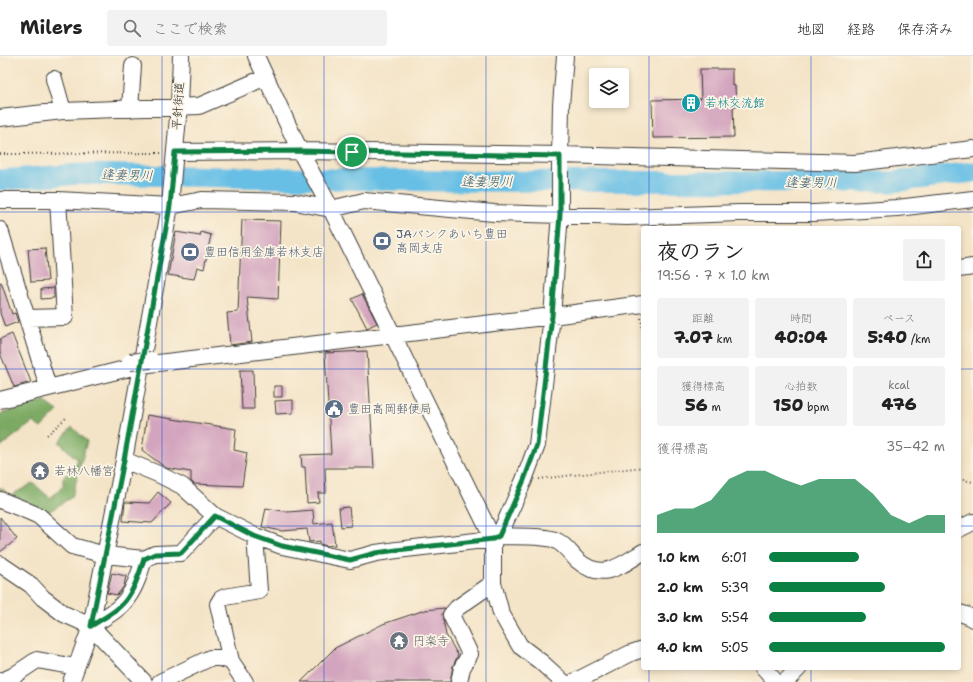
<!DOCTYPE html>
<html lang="ja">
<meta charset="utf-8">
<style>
:root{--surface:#fff;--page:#f2f2f2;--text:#222;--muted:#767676;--line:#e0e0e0;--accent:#0b8043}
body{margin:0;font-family:"Shantell Sans","Klee One",sans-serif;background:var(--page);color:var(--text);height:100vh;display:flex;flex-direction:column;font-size:15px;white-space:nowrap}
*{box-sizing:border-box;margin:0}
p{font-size:13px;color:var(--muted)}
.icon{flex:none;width:22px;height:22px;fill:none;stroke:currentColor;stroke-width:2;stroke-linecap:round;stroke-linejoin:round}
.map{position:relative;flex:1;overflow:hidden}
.drawer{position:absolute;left:641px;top:170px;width:320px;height:444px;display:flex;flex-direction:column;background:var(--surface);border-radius:4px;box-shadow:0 2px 6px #0003}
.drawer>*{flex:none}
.controls{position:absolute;left:589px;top:12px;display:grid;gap:8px}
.controls a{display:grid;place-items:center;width:40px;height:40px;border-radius:4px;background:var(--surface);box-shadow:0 2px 6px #0003;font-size:20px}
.pin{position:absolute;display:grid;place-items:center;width:34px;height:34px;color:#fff;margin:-17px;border:2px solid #fff;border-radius:50%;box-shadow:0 1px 4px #0007}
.round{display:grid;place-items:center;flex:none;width:42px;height:42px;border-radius:4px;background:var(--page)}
.headline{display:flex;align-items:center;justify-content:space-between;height:68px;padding:0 16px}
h1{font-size:22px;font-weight:800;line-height:30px}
.metrics{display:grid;grid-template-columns:repeat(3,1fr);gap:6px;height:68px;padding:4px 16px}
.metrics div{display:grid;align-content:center;border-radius:4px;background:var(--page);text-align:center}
.metrics b{font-size:17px;font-weight:800}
.metrics small{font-size:11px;font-weight:400}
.metrics p{font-size:11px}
.chart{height:112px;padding:8px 16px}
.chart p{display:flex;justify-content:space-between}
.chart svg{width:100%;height:72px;margin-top:4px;fill:var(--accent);opacity:.7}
ul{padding:0 16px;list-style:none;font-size:13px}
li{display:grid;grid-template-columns:64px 48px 1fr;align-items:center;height:30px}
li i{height:10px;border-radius:5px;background:var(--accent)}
header{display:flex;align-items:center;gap:24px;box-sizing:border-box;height:56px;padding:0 20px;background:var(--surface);border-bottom:1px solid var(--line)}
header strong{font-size:19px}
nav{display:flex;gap:22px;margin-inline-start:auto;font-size:14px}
.search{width:280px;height:36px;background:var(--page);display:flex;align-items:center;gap:10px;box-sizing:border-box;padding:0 14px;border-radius:4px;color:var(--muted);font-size:15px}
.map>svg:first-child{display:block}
</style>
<header>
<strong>Milers</strong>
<div class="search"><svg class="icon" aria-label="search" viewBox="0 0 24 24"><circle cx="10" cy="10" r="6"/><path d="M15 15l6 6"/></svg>ここで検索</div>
<nav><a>地図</a><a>経路</a><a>保存済み</a></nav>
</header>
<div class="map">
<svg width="973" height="626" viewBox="0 0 973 626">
<rect width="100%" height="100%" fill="#fcf5e5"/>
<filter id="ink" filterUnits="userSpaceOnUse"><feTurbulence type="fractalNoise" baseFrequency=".025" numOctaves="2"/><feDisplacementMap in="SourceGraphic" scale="8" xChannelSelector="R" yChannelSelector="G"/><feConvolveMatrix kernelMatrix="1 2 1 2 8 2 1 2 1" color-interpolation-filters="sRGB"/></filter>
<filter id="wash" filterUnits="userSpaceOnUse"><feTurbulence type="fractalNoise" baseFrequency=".012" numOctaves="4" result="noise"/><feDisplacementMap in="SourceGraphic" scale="16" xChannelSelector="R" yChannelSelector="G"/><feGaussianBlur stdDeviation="0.9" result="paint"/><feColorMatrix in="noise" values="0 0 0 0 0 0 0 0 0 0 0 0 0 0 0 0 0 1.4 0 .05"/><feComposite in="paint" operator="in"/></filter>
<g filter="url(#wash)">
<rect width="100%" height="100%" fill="#f4e4c7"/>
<path fill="#7caa64" stroke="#4c6340" d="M44,345L58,355L41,372L33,366L0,391V358Z
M72,371L87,385L72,441L45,458L0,443V432L1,431L10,440L33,427L50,442L63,430V422L78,404L59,386Z"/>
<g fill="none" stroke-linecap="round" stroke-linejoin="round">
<path stroke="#67bfe5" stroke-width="21" d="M0,124L81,118L438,125L892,126L973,116"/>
</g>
<g id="blocks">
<path fill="#d3a4be" d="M700,13H732V29L735,30L736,50H733L734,81L653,82L652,44L701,43Z
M242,164L281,165L278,243L247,241L252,286L230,289L227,257L238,256Z
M176,176L200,180L201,176L211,179L204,213L197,211L194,223L168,219Z
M45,192L48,225L31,226L28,193Z
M0,226H1L12,258L15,257L18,266L5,271L0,257Z
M54,232V242L41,243V233Z
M362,238L377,267L367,272L352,243Z
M12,278L31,326L14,331L0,297V283Z
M367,295L374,412H325L326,437H318L319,446L307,447L305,411H302L301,399L331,398L325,297Z
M240,314H253L254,353H242Z
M274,330H282V341H274Z
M293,344V357L276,358L275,345Z
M147,359L236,373L234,394L247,397L242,430L194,428L191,425V416L166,412L142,394Z
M158,436L171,447L152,467L123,465L125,446L149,447Z
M349,451L351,470L341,471L339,452Z
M266,452L288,456L313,454L314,468L332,466L335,489L327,490L320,488V485L309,486L307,473L282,475L262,471Z
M0,461L17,483L0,496Z
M112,517L126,520L124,530L117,539L107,537Z
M445,552L442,558L446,579L458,599L453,610L450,626H301L335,592L383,568L425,554Z"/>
</g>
</g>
<g filter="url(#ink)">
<use href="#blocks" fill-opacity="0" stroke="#3c3a36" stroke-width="1"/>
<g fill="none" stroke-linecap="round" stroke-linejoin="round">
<defs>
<path id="minor" d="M256,0L300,95L331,153L493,483V527L501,557L520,590L541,606L563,626
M54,23L63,55
M130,53L133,10
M0,62L63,55L199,50L266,21
M175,96L300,95L560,99L855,107L973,93
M0,144H58L170,150L202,144L295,146L331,153L364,145L494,157L627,161L739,157H814L897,152L973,143
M0,174L48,331
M959,213L973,211
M27,262L65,261L58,144
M0,344L141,309L552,260L643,248
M124,404L158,418L182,430L215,460L255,480L282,490L350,504L376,497L397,494L493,483L499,480C513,481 547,479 557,485C565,489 571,498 577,504C602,526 620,510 643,496
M0,444L23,453L39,460L72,490L105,499L144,503L155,498L181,497L215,460
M959,473L973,466
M499,480L524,424L537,389L552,260L560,158V103L561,49L565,0
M0,508L31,529L43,542L64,558L91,570L144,626
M959,557L966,559L973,563
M91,570C103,562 120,554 128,541C136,530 140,516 144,503
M231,605L218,548L221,543L225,541L259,535L255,480
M763,612L776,626
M0,626L13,620L37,604L76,611
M71,626L91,570L124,404L170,150L179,50L181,0
M160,626L210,602H220L231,605L245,626
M459,626L462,612L470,598L451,559L457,552L493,527
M574,626L631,597L643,593
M785,626L799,612"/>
</defs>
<use href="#minor" stroke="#3c3a36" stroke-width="18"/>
<path stroke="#3c3a36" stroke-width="2" stroke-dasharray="1 3" stroke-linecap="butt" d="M0,98L161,97
M641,262L643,274
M47,379L66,362
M539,423L643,411
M959,423L973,426"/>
<use href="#minor" stroke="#fff" stroke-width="16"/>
<defs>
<path id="minor-bridge" d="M130,306L151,304"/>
</defs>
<use href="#minor-bridge" stroke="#3c3a36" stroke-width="18" stroke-linecap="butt"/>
<use href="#minor-bridge" stroke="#fff" stroke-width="16"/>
</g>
</g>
<g fill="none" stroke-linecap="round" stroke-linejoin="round" filter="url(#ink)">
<defs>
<path id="route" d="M300,95L560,100V158L552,260L537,389L524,424L499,480L493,483L397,494L376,497L350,504L282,490L254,480L215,460L181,497L155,498L144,503C140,516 136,530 128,541C120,554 103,562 91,570L124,404L170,150L175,96Z"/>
</defs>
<use href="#route" stroke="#fff" stroke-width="8"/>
<use href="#route" stroke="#0b8043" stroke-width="5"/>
</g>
<path fill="none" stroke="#1d4ed8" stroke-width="1" stroke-opacity="0.55" d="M162,0V626M324,0V626M486,0V626M649,0V172M811,0V172M0,156H973M0,313H643M959,313H973M0,470H643M959,470H973M649,612V626M811,612V626"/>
<defs>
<symbol id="building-disc" viewBox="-11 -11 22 22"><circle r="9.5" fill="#0f9aa8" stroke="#fcf5e5"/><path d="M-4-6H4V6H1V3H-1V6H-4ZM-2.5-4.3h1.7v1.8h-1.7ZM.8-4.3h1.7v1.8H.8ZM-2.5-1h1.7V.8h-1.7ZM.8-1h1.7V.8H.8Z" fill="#fff"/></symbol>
<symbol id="bank-disc" viewBox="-11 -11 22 22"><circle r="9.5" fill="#5c6f8a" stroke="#fcf5e5"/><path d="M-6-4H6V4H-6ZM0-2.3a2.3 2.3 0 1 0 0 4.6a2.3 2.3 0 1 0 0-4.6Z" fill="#fff"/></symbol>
<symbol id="civic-disc" viewBox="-11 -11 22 22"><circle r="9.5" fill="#5c6f8a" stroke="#fcf5e5"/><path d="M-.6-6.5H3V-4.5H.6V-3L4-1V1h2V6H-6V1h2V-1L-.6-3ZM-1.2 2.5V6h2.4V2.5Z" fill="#fff"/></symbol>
<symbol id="temple-disc" viewBox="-11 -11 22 22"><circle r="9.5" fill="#6b7280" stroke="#fcf5e5"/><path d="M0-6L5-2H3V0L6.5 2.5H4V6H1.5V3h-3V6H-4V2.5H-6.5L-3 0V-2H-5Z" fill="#fff"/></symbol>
</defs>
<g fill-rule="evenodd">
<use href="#building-disc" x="680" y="36" width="22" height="22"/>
<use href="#bank-disc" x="371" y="174" width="22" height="22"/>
<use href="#bank-disc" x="179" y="185" width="22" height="22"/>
<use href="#civic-disc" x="323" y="342" width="22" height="22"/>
<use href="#temple-disc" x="29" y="404" width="22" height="22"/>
<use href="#temple-disc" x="388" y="574" width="22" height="22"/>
</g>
<g text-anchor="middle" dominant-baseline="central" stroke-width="3.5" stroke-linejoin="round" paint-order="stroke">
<g font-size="12" fill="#0d838f" stroke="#fcf5e5" text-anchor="start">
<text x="705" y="47">若林交流館</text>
</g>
<g font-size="12" fill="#1c1c1c" stroke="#fcf5e5">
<text transform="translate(178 50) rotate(-86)">平針街道</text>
</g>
<g font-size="12" fill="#4e5e75" stroke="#fcf5e5" text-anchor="start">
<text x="396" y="178">JAバンクあいち豊田<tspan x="396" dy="14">高岡支店</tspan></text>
<text x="204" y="196">豊田信用金庫若林支店</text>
<text x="348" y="353">豊田高岡郵便局</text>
</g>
<g font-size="12" fill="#5b616d" stroke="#fcf5e5" text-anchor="start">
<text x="54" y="415">若林八幡宮</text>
<text x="413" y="585">円楽寺</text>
</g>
<g font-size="13" font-style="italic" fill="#3a5d6c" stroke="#fcf5e5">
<text transform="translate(127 119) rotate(1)">逢妻男川</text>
<text x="487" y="125">逢妻男川</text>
<text x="811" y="126">逢妻男川</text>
</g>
</g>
</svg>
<div class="controls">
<a><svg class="icon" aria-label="layers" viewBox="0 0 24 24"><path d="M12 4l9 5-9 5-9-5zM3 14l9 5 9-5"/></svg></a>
</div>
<div class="pin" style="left:352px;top:96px;background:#1e9e55"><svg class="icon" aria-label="arrive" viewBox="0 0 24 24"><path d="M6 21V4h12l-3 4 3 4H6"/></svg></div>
<section class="drawer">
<div class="headline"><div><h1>夜のラン</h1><p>19:56 · 7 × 1.0 km</p></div><a class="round"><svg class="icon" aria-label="share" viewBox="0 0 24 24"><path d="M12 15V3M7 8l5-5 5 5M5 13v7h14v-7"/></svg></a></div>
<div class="metrics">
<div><p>距離</p><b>7.07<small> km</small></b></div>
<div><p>時間</p><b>40:04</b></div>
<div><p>ペース</p><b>5:40<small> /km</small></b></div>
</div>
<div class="metrics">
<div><p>獲得標高</p><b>56<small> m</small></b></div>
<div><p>心拍数</p><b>150<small> bpm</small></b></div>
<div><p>kcal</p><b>476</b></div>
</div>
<div class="chart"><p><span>獲得標高</span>35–42 m</p>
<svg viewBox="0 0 160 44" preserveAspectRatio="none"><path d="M0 44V33L10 29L20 29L30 24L40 11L50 6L60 6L70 11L80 15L90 11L100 11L110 11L120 20L130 33L140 38L150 33L160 33V44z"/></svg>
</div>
<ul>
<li><b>1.0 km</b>6:01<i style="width:51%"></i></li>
<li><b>2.0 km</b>5:39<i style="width:66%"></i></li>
<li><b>3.0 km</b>5:54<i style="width:55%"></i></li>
<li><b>4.0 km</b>5:05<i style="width:100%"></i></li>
</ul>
</section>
</div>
